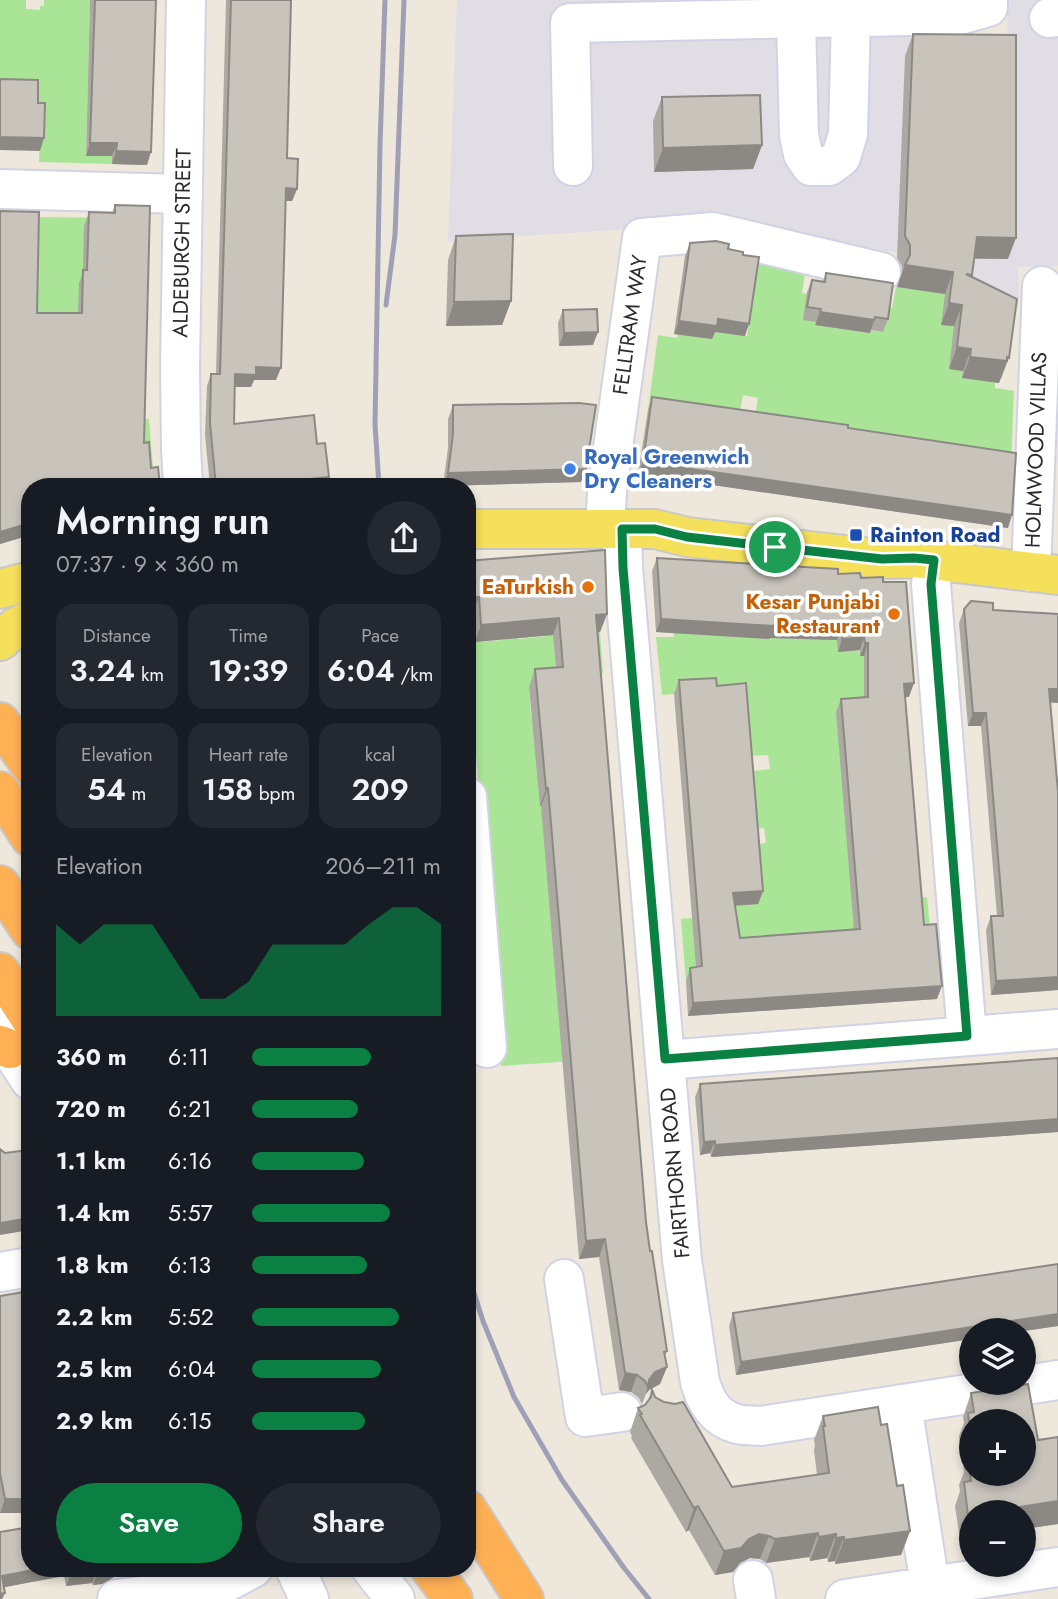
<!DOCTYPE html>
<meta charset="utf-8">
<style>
:root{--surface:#171b24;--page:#242831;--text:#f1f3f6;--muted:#9ea1a6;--accent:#0b8043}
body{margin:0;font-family:Jost,sans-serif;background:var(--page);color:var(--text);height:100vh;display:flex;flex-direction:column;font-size:26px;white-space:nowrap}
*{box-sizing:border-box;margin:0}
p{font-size:23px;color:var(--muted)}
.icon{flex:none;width:38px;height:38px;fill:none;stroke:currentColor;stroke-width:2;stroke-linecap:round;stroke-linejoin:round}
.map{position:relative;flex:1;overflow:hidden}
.panel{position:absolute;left:21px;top:478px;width:455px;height:1099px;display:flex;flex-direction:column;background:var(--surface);border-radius:28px;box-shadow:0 4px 10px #0003}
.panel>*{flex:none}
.controls{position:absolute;left:959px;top:1318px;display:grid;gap:14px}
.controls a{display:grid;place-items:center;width:77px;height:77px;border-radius:50%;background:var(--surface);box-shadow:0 4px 10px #0003;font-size:35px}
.pin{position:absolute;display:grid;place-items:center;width:60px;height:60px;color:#fff;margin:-30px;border:4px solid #fff;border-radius:50%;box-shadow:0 2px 7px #0007}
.round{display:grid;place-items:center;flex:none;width:74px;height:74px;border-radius:37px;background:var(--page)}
.overview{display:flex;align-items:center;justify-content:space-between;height:119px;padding:0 35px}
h1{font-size:38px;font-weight:600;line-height:52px}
.stats{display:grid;grid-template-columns:repeat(3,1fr);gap:10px;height:119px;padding:7px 35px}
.stats div{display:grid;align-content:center;border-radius:18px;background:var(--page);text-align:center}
.stats b{font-size:30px;font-weight:600}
.stats small{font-size:19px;font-weight:400}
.stats p{font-size:19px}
.chart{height:196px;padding:14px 35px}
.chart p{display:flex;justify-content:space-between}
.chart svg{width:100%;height:126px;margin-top:7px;fill:var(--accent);opacity:.7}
.button{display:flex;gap:14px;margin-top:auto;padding:14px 35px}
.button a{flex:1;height:80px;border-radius:42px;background:var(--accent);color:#fff;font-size:28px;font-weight:600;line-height:80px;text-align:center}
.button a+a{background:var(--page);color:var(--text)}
ul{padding:0 35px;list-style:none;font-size:23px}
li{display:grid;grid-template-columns:112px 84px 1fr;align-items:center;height:52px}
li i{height:18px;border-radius:9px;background:var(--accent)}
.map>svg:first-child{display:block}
</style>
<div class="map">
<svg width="1058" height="1599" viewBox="0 0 1058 1599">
<rect width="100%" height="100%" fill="#ede7dc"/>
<path fill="#e0dde5" d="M457,0H921L923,56H1008L1007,0H1058V266L1018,267L1019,299L893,285L897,253L716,217L614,230L448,241Z"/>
<path fill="#aae597" d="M0,0H26V9L40,10V6H44V0H90L86,155L112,156V164L39,162L41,116L0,115Z
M35,217L110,218L102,418L149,419L154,480L30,486V498L0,429L32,327Z
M724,255L806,267L802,293L807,294L816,325L869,333L870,330L883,332L887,307L892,308L896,287L958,295L969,328L962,378L995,382V388L1014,391L1011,465L749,453L758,398L743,395L738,423L648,410L658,335L677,338L678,334L712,339L713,332L747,336L749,323Z
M575,606L600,632L603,673L557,676L529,687L531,716L560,714L567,804L552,922L554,951L588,1060L501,1066L479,797L467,615L472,614L475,642L504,640L502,612L519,639L548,636L546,608Z
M672,609L691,610L689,634L769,639L771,616L858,622L860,655H875L855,903L927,897L931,937L686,981L681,919L729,915L753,845L766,843L764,828L723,832L718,775L770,769L768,755L746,756L711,691L662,695L656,637H674Z"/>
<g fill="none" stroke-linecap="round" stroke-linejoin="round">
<defs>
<path id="minor" d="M1049,18L1058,17
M796,19L799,135L803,154L811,166H829L841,157L848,134L851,18
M573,166L570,23L960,15L988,7V0
M0,189L183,194
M183,486L181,448L180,367L186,0
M605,529L607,491L642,238L713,232L881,272
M622,529L623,568L682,1260L700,1382C706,1402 715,1418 737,1424C744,1426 753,1425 761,1426L1058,1380
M934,560L931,584L967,1036
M1031,572L1042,286
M467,797L487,1048
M0,1024L10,1049L30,1080
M665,1060L1058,1029
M0,1272L30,1267
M564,1279L585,1417L622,1412
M902,1404L930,1586
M295,1568L309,1599
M371,1568L395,1599
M753,1580L756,1599
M117,1599L219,1586L253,1568
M845,1599L1058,1567"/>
<path id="major" d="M467,529H655L687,537L863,557L882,559L914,558L1058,575
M0,589L30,581
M0,641L16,627L30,620"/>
<path id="highway" d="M0,722L30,765
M0,791L30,837
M0,885L30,930
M0,972L30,1018
M0,1045L10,1049
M467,1509L524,1599
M430,1568L453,1599"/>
</defs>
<use href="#minor" stroke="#d1d3e4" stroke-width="42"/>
<use href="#major" stroke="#c8c8c8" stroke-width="42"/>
<use href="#highway" stroke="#c8c8c8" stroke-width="42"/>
<use href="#minor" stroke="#fff" stroke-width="38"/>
<use href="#major" stroke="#f4e05a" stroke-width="38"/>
<use href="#highway" stroke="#ffb055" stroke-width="38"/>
<path stroke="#9fa0b5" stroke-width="5" d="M386,305L395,235L404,0
M379,486L375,424L380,145L385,0
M467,1271L483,1321L514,1397L562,1480L624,1568L649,1599"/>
</g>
<path fill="#aca9a2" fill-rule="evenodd" d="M90,0H156L147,165L112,164V156H86Z
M226,0H291L287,158L297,189L292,201H285L276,380H254L251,387H235L234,424L317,444L329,477L326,486H210L205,435L207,386L211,374H216Z
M913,34L1008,259H974L971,276L1009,358L1001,379H1000L999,383L962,378L963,371L949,369L954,326L941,325L945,294L897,287L902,272V266L897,258L905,56Z
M662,97L762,145L753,169L654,172L653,121Z
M115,205L150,206L30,486V535L0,544V211L37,313H78L79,283L83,272L84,226L89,212L112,213Z
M456,236L511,301L502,325L446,326L448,260Z
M690,243L728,249L745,336L715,332L712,339L674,334L685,256Z
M826,273L888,319L883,332L871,330L870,333L815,325L816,322L803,320L807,292L812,280L823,281Z
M563,310L593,345L559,346L558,323Z
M652,397L848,428L1008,528L638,474L648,410Z
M453,405L581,482L443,486L448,448V419Z
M657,558L838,574L883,582L909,697H905L924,925L937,999L688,1016L686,981L690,968L696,967L674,694L679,680L717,686L763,891L758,904L735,906L740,938L854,930L836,712L841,699L864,697V656H860V650L838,652L837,640L770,638L769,639L656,632L652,571Z
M467,561L607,614L600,632H597L646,1222L650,1251L667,1351L665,1356L667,1367L660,1384L649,1390L646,1394L642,1404L639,1398L631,1392L619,1390L599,1257L579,1259L541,806H540L529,687L535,669L556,667L553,635L475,642L472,615H467Z
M964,609L993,610L1050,702L1058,792V990L991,995L986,930L991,916H997L981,726H968L959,623Z
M30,647V662L28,652Z
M1058,1058V1132L711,1157L710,1153L700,1155L695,1097L700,1084Z
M0,1296L30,1513H0Z
M733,1313L1058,1326L1024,1331V1330H971V1339L736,1375L729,1326Z
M652,1390L655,1397L732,1487L817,1475L814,1450L815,1446L814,1440L823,1416L881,1425L897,1486L910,1531L901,1555L835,1564V1561L828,1562L827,1558L810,1561L809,1557L766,1563L760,1559L750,1558L740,1563L733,1572L715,1575L689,1530L686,1532L631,1438L632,1436L630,1432L638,1408L645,1405L648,1400Z
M971,1393L1038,1440L1058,1524L1024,1529V1512L960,1539L955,1506L960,1491L959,1485L964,1472L959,1436L964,1423L963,1417ZM971,1421L1024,1474H971Z
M0,1532L30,1568H187L114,1577L102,1584L93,1585L92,1583L66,1586L64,1576L4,1587L5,1593L2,1599H0Z"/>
<path fill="#8c8984" d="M0,137L44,138L40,151L0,150Z
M90,143H117L112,156H86Z
M762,145L753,169L654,172L663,148Z
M116,151L151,152L147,165L112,164Z
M286,188L297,189L292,201H281Z
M977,237L1016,238L1008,259L969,258Z
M905,265L953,272L945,294L897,287Z
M511,301L502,325L446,326L454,302Z
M949,303L962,305L954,326L941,325Z
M820,312L874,320L870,333L815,325Z
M718,319L749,324L745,336L715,332L712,339L674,334L679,321Z
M598,332L593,345L559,346L564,333Z
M957,347L971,349L963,371L949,369Z
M970,357L1007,361L999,383L962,378Z
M256,367L281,368L276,380H254L251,387H230L235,374Z
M643,462L1012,515L1008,528L638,474Z
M586,469L581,482L443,486L448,473Z
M329,477L326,486H241Z
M30,523V535L0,544V532Z
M470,597H479L472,615H467V605Z
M607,614L600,632L589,633L596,615Z
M559,618L553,635L475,642L481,625Z
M661,619L842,627L837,640L770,638L769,639L656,632Z
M864,637L860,650L838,652L842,639Z
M865,643H868L864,656H860Z
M914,683L909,697H899L904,684Z
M1049,689H1058V703L1044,702Z
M973,713H986L981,726H968Z
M548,788L541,806H540L546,789Z
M763,891L758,904L728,906L733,893Z
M1058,977V990L991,995L996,981Z
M942,986L937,999L688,1016L693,1003Z
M1058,1119V1132L711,1157L715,1145Z
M715,1141L710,1153L700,1155L704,1142Z
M30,1218V1230L0,1235V1223Z
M605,1239L599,1257L579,1259L586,1241Z
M1058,1314V1326L1024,1331V1330H971V1339L736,1375L741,1362Z
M667,1367L660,1384L649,1390L646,1394L649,1380L655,1372Z
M625,1373L637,1375L631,1392L619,1390Z
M5,1499H30V1513H0Z
M1058,1501V1524L1024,1529V1512H986Z
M698,1506L689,1530L686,1532L694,1508Z
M971,1514V1537L960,1539L968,1515Z
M910,1531L901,1555L835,1564L844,1540Z
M818,1533L809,1557L766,1563L775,1539Z
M759,1534L769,1536L760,1559L750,1558L740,1563L733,1572L715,1575L724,1551Z
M836,1534L827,1558L810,1561L819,1537Z
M844,1537L835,1561L828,1562L836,1538Z
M43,1568H67L64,1576L0,1588L2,1576Z
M112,1568H187L114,1577L102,1584L93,1585L98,1572Z
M97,1570L92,1583L66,1586L71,1574Z
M5,1593L2,1599H0V1594Z"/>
<path fill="#c8c4bc" stroke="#8c8984" stroke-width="2" d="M95,0H156L151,152L116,151L117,143H90Z
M231,0H291L287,158L298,159L297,189L286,188L281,368L256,367V375L235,374L234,424L314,415L317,444L325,443L329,477L241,486H216L210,423L211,374H220Z
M913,34L1016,35V238L977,237L972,275L966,274L1017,299L1009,358L1007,357V361L970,357L971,349L957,347L962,305L949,303L953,272L905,265L910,255V245L905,236Z
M0,79L38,80V103H45L44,138L0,137Z
M760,95L762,145L663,148L662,97Z
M115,205L150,206L144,443L149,442L151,468L158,467L160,486H30V523L0,532V211L39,212L37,313H82L83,270H87L89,212L115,213Z
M513,234L511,301L454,302L456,236Z
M716,241L729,244L728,249L743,252V255L759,257L749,324L718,319L717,326L679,321L690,243Z
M826,273L893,283L888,319L875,317L874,320L820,312L821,309L807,307L812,280L825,282Z
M597,309L598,332L564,333L563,310Z
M652,397L848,425V428L1016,453L1012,515L643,462Z
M579,403L596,405L586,469L448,473L453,434V405Z
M605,550L607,614L596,615L646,1222L650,1251H652L667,1351L664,1352L667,1367L655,1372L649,1380L648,1387L645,1381L637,1375L625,1373L605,1239L586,1241L548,788L546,789L535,669L563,667L559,618L481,625L479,597H470L467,561Z
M657,558L838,569V574L860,573L861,578L883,577V582H906L914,683L904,684L924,925L936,924L942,986L693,1003L690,968L702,966L679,680L716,678L717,686L746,683L763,891L733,893L740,938L860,929L841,699L868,697V643H865L864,637L842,639V627L774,625V626L661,619Z
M971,601L993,603V610L1058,614V689H1049L1058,792V977L996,981L991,916H1003L986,713H973L964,609Z
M1058,1058V1119L715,1145V1141L704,1142L700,1084Z
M0,1149L5,1153L28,1150L30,1158V1218L0,1223Z
M1058,1264V1314L741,1362L733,1313Z
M30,1291V1499H5L0,1473V1296Z
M1028,1384L1038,1440L1058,1437V1501L986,1512H971V1514L968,1515L964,1482L971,1481L968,1461L971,1460V1474H1024V1421H971V1438L968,1413L974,1412L971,1393Z
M652,1390L655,1397L664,1402L675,1404L683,1402L732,1487L829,1473L823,1426H825L823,1416L878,1407L881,1425L887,1424L897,1486L903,1485L910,1531L844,1540V1537L836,1538V1534L819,1537L818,1533L775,1539L769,1536L759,1534L749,1539L741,1548L724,1551L698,1506L694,1508L640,1415L642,1414L638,1408L645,1405L651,1397Z
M30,1527V1568H43L2,1576L5,1593L0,1594V1532Z
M70,1568H112L107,1571L98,1572L97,1570L71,1574Z"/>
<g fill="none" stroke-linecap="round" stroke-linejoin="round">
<defs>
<path id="route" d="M622,529H655L687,537L882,559L914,558L934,560L931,584L967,1036L665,1059L623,568Z"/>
</defs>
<use href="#route" stroke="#fff" stroke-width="14"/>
<use href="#route" stroke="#0b8043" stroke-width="9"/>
</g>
<circle fill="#3f7fe0" stroke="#fff" stroke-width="2.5" cx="570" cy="469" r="7"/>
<rect fill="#1a4fb4" stroke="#fff" stroke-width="2.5" x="849" y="528" width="14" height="14" rx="3.5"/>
<g fill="#e8710a" stroke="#fff" stroke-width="2.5">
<circle cx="588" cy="587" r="7"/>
<circle cx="894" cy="614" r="7"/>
</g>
<g text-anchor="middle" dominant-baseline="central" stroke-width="7" stroke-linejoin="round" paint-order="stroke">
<g font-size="21" fill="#2b2b2b" stroke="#fff">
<text transform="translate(182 243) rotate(-89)">ALDEBURGH STREET</text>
<text transform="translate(630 325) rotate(-82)">FELLTRAM WAY</text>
<text transform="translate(1036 450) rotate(-88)">HOLMWOOD VILLAS</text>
<text transform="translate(675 1173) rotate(-95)">FAIRTHORN ROAD</text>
</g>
<g font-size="21" font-weight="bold" fill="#366cbe" stroke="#fff" text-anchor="start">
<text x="584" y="457">Royal Greenwich<tspan x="584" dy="24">Dry Cleaners</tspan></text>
</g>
<g font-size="21" font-weight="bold" fill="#164399" stroke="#fff" text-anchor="start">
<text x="870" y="535">Rainton Road</text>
</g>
<g font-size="21" font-weight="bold" fill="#c56008" stroke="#fff" text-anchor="end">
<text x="574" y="587">EaTurkish</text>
<text x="880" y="602">Kesar Punjabi<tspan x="880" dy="24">Restaurant</tspan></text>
</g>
</g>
</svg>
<div class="controls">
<a><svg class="icon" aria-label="layers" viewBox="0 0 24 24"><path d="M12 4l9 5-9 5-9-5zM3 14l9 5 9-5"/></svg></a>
<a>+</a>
<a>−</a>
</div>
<div class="pin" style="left:775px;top:547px;background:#1e9e55"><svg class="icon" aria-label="arrive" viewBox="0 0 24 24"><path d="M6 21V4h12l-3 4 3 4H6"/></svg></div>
<section class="panel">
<div class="overview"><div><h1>Morning run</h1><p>07:37 · 9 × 360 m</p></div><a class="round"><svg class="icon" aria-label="share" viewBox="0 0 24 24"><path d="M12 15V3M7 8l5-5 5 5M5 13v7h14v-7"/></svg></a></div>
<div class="stats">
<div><p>Distance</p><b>3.24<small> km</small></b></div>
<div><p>Time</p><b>19:39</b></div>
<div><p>Pace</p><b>6:04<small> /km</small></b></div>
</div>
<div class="stats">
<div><p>Elevation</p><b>54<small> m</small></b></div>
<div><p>Heart rate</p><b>158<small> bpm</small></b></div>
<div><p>kcal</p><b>209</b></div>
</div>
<div class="chart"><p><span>Elevation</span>206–211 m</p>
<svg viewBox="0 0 160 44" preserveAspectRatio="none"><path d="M0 44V12L10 19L20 12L30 12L40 12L50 25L60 38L70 38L80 32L90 19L100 19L110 19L120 19L130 12L140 6L150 6L160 12V44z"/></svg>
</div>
<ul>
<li><b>360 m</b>6:11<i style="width:63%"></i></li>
<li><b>720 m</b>6:21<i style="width:56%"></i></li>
<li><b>1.1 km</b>6:16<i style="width:59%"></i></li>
<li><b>1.4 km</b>5:57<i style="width:73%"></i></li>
<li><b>1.8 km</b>6:13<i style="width:61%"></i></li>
<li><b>2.2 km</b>5:52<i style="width:78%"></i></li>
<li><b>2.5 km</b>6:04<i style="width:68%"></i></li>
<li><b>2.9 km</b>6:15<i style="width:60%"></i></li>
</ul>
<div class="button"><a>Save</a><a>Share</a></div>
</section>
</div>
